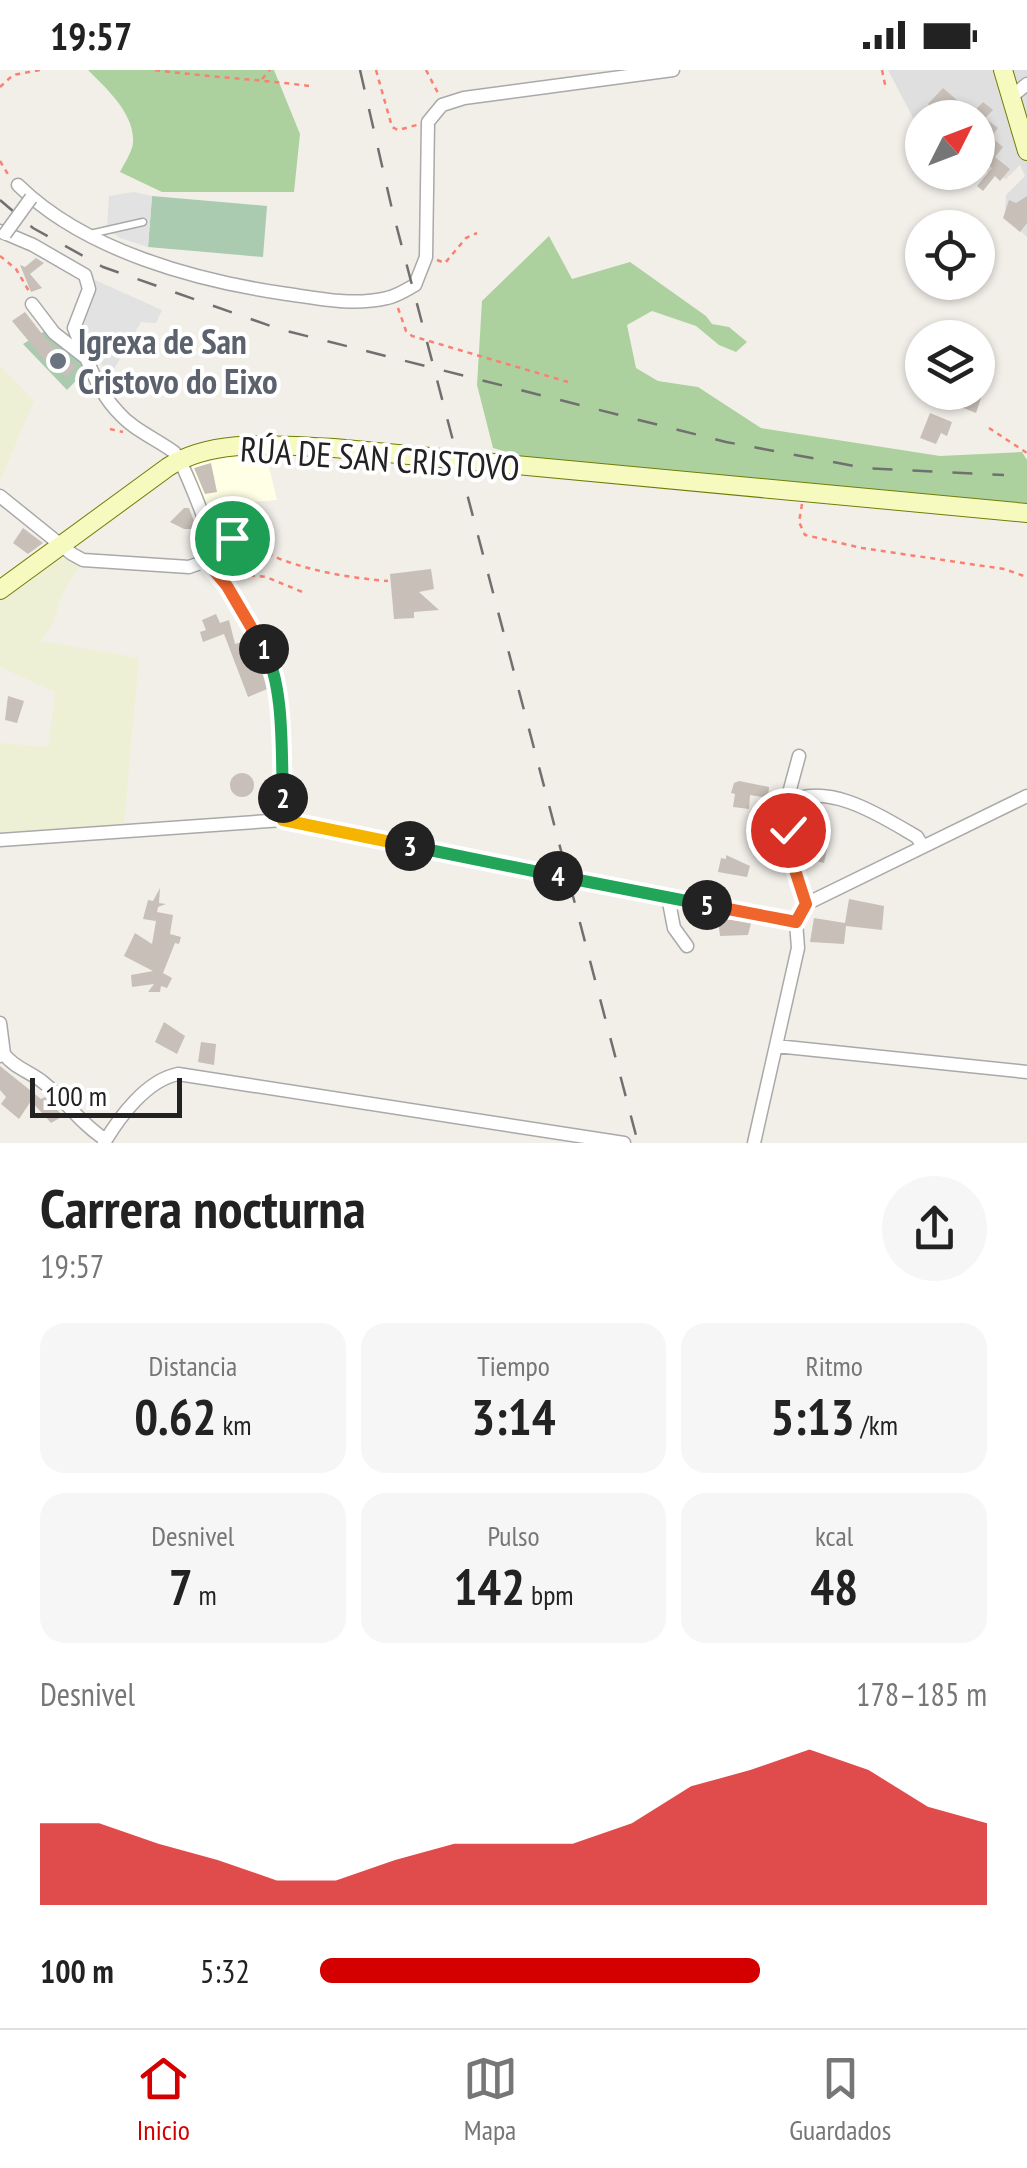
<!DOCTYPE html>
<html lang="es">
<meta charset="utf-8">
<style>
:root{--surface:#fff;--page:#f6f6f6;--text:#222;--muted:#767676;--line:#e0e0e0;--accent:#d40000}
body{margin:0;font-family:"PT Sans Narrow",sans-serif;background:var(--page);color:var(--text);height:100vh;display:flex;flex-direction:column;font-size:38px;white-space:nowrap}
*{box-sizing:border-box;margin:0}
p{font-size:32px;color:var(--muted)}
.icon{flex:none;width:55px;height:55px;fill:none;stroke:currentColor;stroke-width:2;stroke-linecap:round;stroke-linejoin:round}
.map{position:relative;height:1073px;overflow:hidden}
.sheet{display:flex;flex-direction:column;background:var(--surface);flex:1}
.sheet>*{flex:none}
.needle{width:65px;rotate:48deg}
.buttons{position:absolute;left:905px;top:30px;display:grid;gap:20px}
.buttons a{display:grid;place-items:center;width:90px;height:90px;border-radius:50%;background:var(--surface);box-shadow:0 2px 8px #0004;font-size:50px}
.scale{position:absolute;left:30px;bottom:25px;width:152px;box-sizing:border-box;padding-left:10px;border:5px solid #222;border-top:0;font-size:28px;line-height:35px;white-space:nowrap;color:#222;-webkit-text-stroke:8px #fff;paint-order:stroke}
.pin{position:absolute;display:grid;place-items:center;width:85px;height:85px;color:#fff;margin:-42px;border:5px solid #fff;border-radius:50%;box-shadow:0 2px 10px #0007}
.km{position:absolute;width:50px;height:50px;margin:-25px;border-radius:50%;background:#222;color:#fff;font-size:28px;line-height:50px;text-align:center}
.round{display:grid;place-items:center;flex:none;width:105px;height:105px;border-radius:52px;background:var(--page)}
.overview{display:flex;align-items:center;justify-content:space-between;height:170px;padding:0 40px}
h1{font-size:55px;font-weight:600;line-height:75px}
.figures{display:grid;grid-template-columns:repeat(3,1fr);gap:15px;height:170px;padding:10px 40px}
.figures div{display:grid;align-content:center;border-radius:25px;background:var(--page);text-align:center}
.figures b{font-size:50px;font-weight:600}
.figures small{font-size:28px;font-weight:400}
.figures p{font-size:28px}
.chart{height:280px;padding:20px 40px}
.chart p{display:flex;justify-content:space-between}
.chart svg{width:100%;height:180px;margin-top:10px;fill:var(--accent);opacity:.7}
ul{padding:0 40px;list-style:none;font-size:32px}
li{display:grid;grid-template-columns:160px 120px 1fr;align-items:center;height:75px}
li i{height:25px;border-radius:12px;background:var(--accent)}
.status{display:flex;justify-content:space-between;align-items:center;height:70px;padding:0 50px;background:var(--surface);direction:ltr}
.status svg{height:28px;fill:currentColor}
.tab-bar{display:flex;justify-content:space-around;align-items:center;height:140px;border-top:2px solid var(--line);background:var(--surface);font-size:28px;color:var(--muted)}
.tab-bar a{display:grid;justify-items:center;gap:5px}
.tab-bar .on{color:var(--accent)}
.map>svg:first-child{display:block}
</style>
<div class="status"><b>19:57</b><svg viewBox="0 0 49 12"><path d="M0 12V9h3v3zM5 12V6h3v6zM10 12V3h3v9zM15 12V0h3v12zM26 1h20v11H26zM47 4h2v5h-2z"/></svg></div>
<div class="map">
<svg width="1027" height="1073" viewBox="0 0 1027 1073">
<rect width="100%" height="100%" fill="#f2efe9"/>
<path fill="#e0dfdf" d="M888,0H1027V167L1005,146L1006,125L1025,106L1020,95L1006,109L978,99V48H922V65Z"/>
<path fill="#ffffe5" d="M265,381L277,430L201,436L191,391Z"/>
<path fill="#eef0d5" d="M0,296L34,331L0,411Z
M62,484L83,492L63,523L52,555L41,571L139,588L124,754L0,764V673L48,677L55,622L0,597V528Z"/>
<path fill="#add19e" d="M88,0H274L300,64L294,122H162L120,102C124,94 132,82 133,73C135,44 107,19 88,0Z
M549,166L572,209L630,192L706,246L712,254L729,257L747,272L736,282L719,275L696,256L652,241L627,255L636,298L658,311L698,317L761,358L940,386L1022,382L1027,390V437L531,389L493,378L477,315L482,231Z"/>
<path fill="#aacbaf" d="M152,126L267,136L263,187L148,177Z
M45,261L88,298L67,320L23,274Z"/>
<path fill="#e2e2e2" d="M134,122L152,126L148,177L120,168L107,159L109,126Z
M95,210L162,240L156,253L141,252L110,306L93,282L83,251Z"/>
<path fill="#c7bfb8" d="M943,18L958,31L943,47L928,34Z
M983,32L993,40L985,48L998,58L991,67L1003,77L995,87L1010,99L1000,111L995,106L983,121L977,116L992,98L980,88L987,79L978,72V65L983,58L978,54V48L972,44Z
M1027,126V153L1020,162L1003,148L1009,130L1016,133Z
M36,188L44,193L30,204L42,218L31,222L20,195L25,197Z
M25,242L46,269L77,297L66,307L54,295L51,298L12,251Z
M961,322H983L976,343L956,335Z
M930,343L952,352L947,366L941,363L936,374L920,368Z
M211,393L217,422L205,424L194,398Z
M184,438H189L197,459H184L170,452Z
M23,458L43,473L28,484L13,473Z
M221,469L231,470L232,485L238,484V492L222,495L217,488Z
M431,499L434,519L419,522L439,540L414,542V548L394,549L390,504Z
M216,544L220,553L229,550L235,574L242,572L248,590L257,585L267,619L248,627L224,564L203,572L200,562L206,560L202,550Z
M8,626L24,631L17,653L5,650Z
M230 715a12 12 0 1 1 24 0a12 12 0 1 1-24 0Z
M739,711L769,717L768,728L750,725L749,739L733,737L735,724L731,723L734,713Z
M814,767L829,771L824,793L808,789Z
M726,785L750,796L747,807L718,802L721,788L726,789Z
M160,818L159,833L166,834L158,837L157,842L173,845L170,864L181,867L179,874L175,873L163,903L172,908L167,918L161,916L160,922H148L154,914L132,917L131,905L153,901L124,886L135,863L152,874L156,851L143,849L148,830L153,831Z
M849,829L884,836L882,860L846,856L844,874L810,872L814,848L845,853Z
M718,850H732L751,853L748,865L720,866Z
M164,952L185,966L177,984L155,972Z
M201,972L216,974L214,995L198,992Z
M0,996L41,1029L45,1027L63,1046L51,1053L31,1031L19,1049L1,1034L6,1027L0,1020Z"/>
<g fill="none" stroke-linecap="round" stroke-linejoin="round">
<defs>
<path id="lane" d="M90,164L143,152"/>
<path id="street" d="M1011,27L1027,14
M18,115C85,181 197,211 287,224C321,229 354,236 387,228C397,226 406,220 415,215L426,187L428,52L442,35L464,28L673,0
M0,161L33,175L85,205L89,219L74,258C85,285 97,320 117,341C133,360 155,368 174,382C181,388 209,457 209,468C210,475 207,484 206,491C225,513 265,568 272,596C284,644 284,701 283,750
M32,234L54,263L86,288
M0,426L72,484L83,490L189,497L206,491
M786,734L799,686
M0,770L283,750L796,852
M668,827L674,858L687,876
M806,834C794,806 782,764 786,734C826,709 883,747 917,767L922,775
M806,834L1027,726
M0,953L4,984L0,986
M776,976L1027,1002
M4,984C14,998 31,1002 44,1013C66,1031 81,1054 106,1070
M104,1073C120,1046 147,1010 178,1004L624,1073
M754,1073L798,878L796,852L806,834"/>
<path id="secondary" d="M1003,0L1027,81
M0,520L168,397C215,367 280,376 334,378L1027,443"/>
</defs>
<use href="#lane" stroke="#a9a9a9" stroke-width="9"/>
<use href="#street" stroke="#a9a9a9" stroke-width="15"/>
<use href="#secondary" stroke="#707d05" stroke-width="20"/>
<path stroke="#fa8072" stroke-width="2.5" stroke-dasharray="5 5" stroke-linecap="butt" d="M155,0C206,7 257,9 309,16
M376,0L392,57L398,60L417,55
M426,0L439,25
M882,0L886,19
M262,9L270,0
M0,17L13,5L40,0
M0,91L9,106
M0,186L16,199L30,223
M437,190L445,193L466,168L477,163
M398,238L406,261L412,266L568,312
M989,358L1027,383
M110,359L123,362
M802,434L799,452L805,465L862,478L1004,499L1027,507
M221,467C242,468 260,481 280,489C315,502 351,508 388,511
M230,503L266,507L305,523"/>
<use href="#lane" stroke="#fff" stroke-width="6"/>
<use href="#street" stroke="#fff" stroke-width="12"/>
<use href="#secondary" stroke="#f7fabf" stroke-width="18"/>
<path stroke="#707070" stroke-width="2.5" stroke-dasharray="20 20" stroke-linecap="butt" d="M360,0L392,139L638,1073
M0,130L33,158L103,197L279,259L726,372L865,398L1004,405"/>
<defs>
<path id="street-bridge" d="M5,164L31,128"/>
</defs>
<use href="#street-bridge" stroke="#a9a9a9" stroke-width="15" stroke-linecap="butt"/>
<use href="#street-bridge" stroke="#fff" stroke-width="12"/>
</g>
<g fill="none" stroke-linecap="round" stroke-linejoin="round">
<defs>
<path id="split-1" d="M232,468H210L206,491L227,516L264,579"/>
<path id="split-2" d="M264,579C285,616 281,685 283,728"/>
<path id="split-3" d="M283,728V750L410,776"/>
<path id="split-4" d="M410,776L558,806"/>
<path id="split-5" d="M558,806L707,835"/>
<path id="split-6" d="M707,835L796,852L806,834L794,797"/>
<path id="split-7" d="M788,760L794,797"/>
</defs>
<use href="#split-1" stroke="#fff" stroke-width="20"/>
<use href="#split-2" stroke="#fff" stroke-width="20"/>
<use href="#split-3" stroke="#fff" stroke-width="20"/>
<use href="#split-4" stroke="#fff" stroke-width="20"/>
<use href="#split-5" stroke="#fff" stroke-width="20"/>
<use href="#split-6" stroke="#fff" stroke-width="20"/>
<use href="#split-7" stroke="#fff" stroke-width="20"/>
<use href="#split-1" stroke="#f0652b" stroke-width="12"/>
<use href="#split-2" stroke="#22a559" stroke-width="12"/>
<use href="#split-3" stroke="#f5b400" stroke-width="12"/>
<use href="#split-4" stroke="#22a559" stroke-width="12"/>
<use href="#split-5" stroke="#22a559" stroke-width="12"/>
<use href="#split-6" stroke="#f0652b" stroke-width="12"/>
<use href="#split-7" stroke="#f5b400" stroke-width="12"/>
</g>
<circle fill="#6b7280" stroke="#fff" stroke-width="4" cx="58" cy="291" r="10"/>
<g text-anchor="middle" dominant-baseline="central" stroke-width="8" stroke-linejoin="round" paint-order="stroke">
<g font-size="35" font-weight="bold" fill="#5b616d" stroke="#fff" text-anchor="start">
<text x="78" y="271">Igrexa de San<tspan x="78" dy="40">Cristovo do Eixo</tspan></text>
</g>
<g font-size="35" fill="#222" stroke="#fff">
<text transform="translate(380 388) rotate(4)">RÚA DE SAN CRISTOVO</text>
</g>
</g>
</svg>
<div class="buttons">
<a><svg class="needle" viewBox="-14 -14 28 28"><path d="M0-13l5 13h-10z" fill="#e53935"/><path d="M0 13l5-13h-10z" fill="#767676"/></svg></a>
<a><svg class="icon" aria-label="locate" viewBox="0 0 24 24"><circle cx="12" cy="12" r="6"/><path d="M12 2v4M12 18v4M2 12h4M18 12h4"/></svg></a>
<a><svg class="icon" aria-label="layers" viewBox="0 0 24 24"><path d="M12 4l9 5-9 5-9-5zM3 14l9 5 9-5"/></svg></a>
</div>
<div class="scale">100 m</div>
<div class="pin" style="left:232px;top:468px;background:#1e9e55"><svg class="icon" aria-label="arrive" viewBox="0 0 24 24"><path d="M6 21V4h12l-3 4 3 4H6"/></svg></div>
<div class="pin" style="left:788px;top:760px;background:#d93025"><svg class="icon" aria-label="check" viewBox="0 0 24 24"><path d="M5 12l5 5 9-10"/></svg></div>
<b class="km" style="left:264px;top:579px">1</b>
<b class="km" style="left:283px;top:728px">2</b>
<b class="km" style="left:410px;top:776px">3</b>
<b class="km" style="left:558px;top:806px">4</b>
<b class="km" style="left:707px;top:835px">5</b>
</div>
<section class="sheet">
<div class="overview"><div><h1>Carrera nocturna</h1><p>19:57</p></div><a class="round"><svg class="icon" aria-label="share" viewBox="0 0 24 24"><path d="M12 15V3M7 8l5-5 5 5M5 13v7h14v-7"/></svg></a></div>
<div class="figures">
<div><p>Distancia</p><b>0.62<small> km</small></b></div>
<div><p>Tiempo</p><b>3:14</b></div>
<div><p>Ritmo</p><b>5:13<small> /km</small></b></div>
</div>
<div class="figures">
<div><p>Desnivel</p><b>7<small> m</small></b></div>
<div><p>Pulso</p><b>142<small> bpm</small></b></div>
<div><p>kcal</p><b>48</b></div>
</div>
<div class="chart"><p><span>Desnivel</span>178–185 m</p>
<svg viewBox="0 0 160 44" preserveAspectRatio="none"><path d="M0 44V24L10 24L20 29L30 33L40 38L50 38L60 33L70 29L80 29L90 29L100 24L110 15L120 11L130 6L140 11L150 20L160 24V44z"/></svg>
</div>
<ul>
<li><b>100 m</b>5:32<i style="width:66%"></i></li>
</ul>
</section>
<nav class="tab-bar">
<a class="on"><svg class="icon" aria-label="home" viewBox="0 0 24 24"><path d="M3 11l9-7 9 7M6 9v11h12V9"/></svg>Inicio</a>
<a><svg class="icon" aria-label="map" viewBox="0 0 24 24"><path d="M3 6l6-2 6 2 6-2v14l-6 2-6-2-6 2zM9 4v14M15 6v14"/></svg>Mapa</a>
<a><svg class="icon" aria-label="saved" viewBox="0 0 24 24"><path d="M7 4h10v16l-5-4-5 4z"/></svg>Guardados</a>
</nav>
